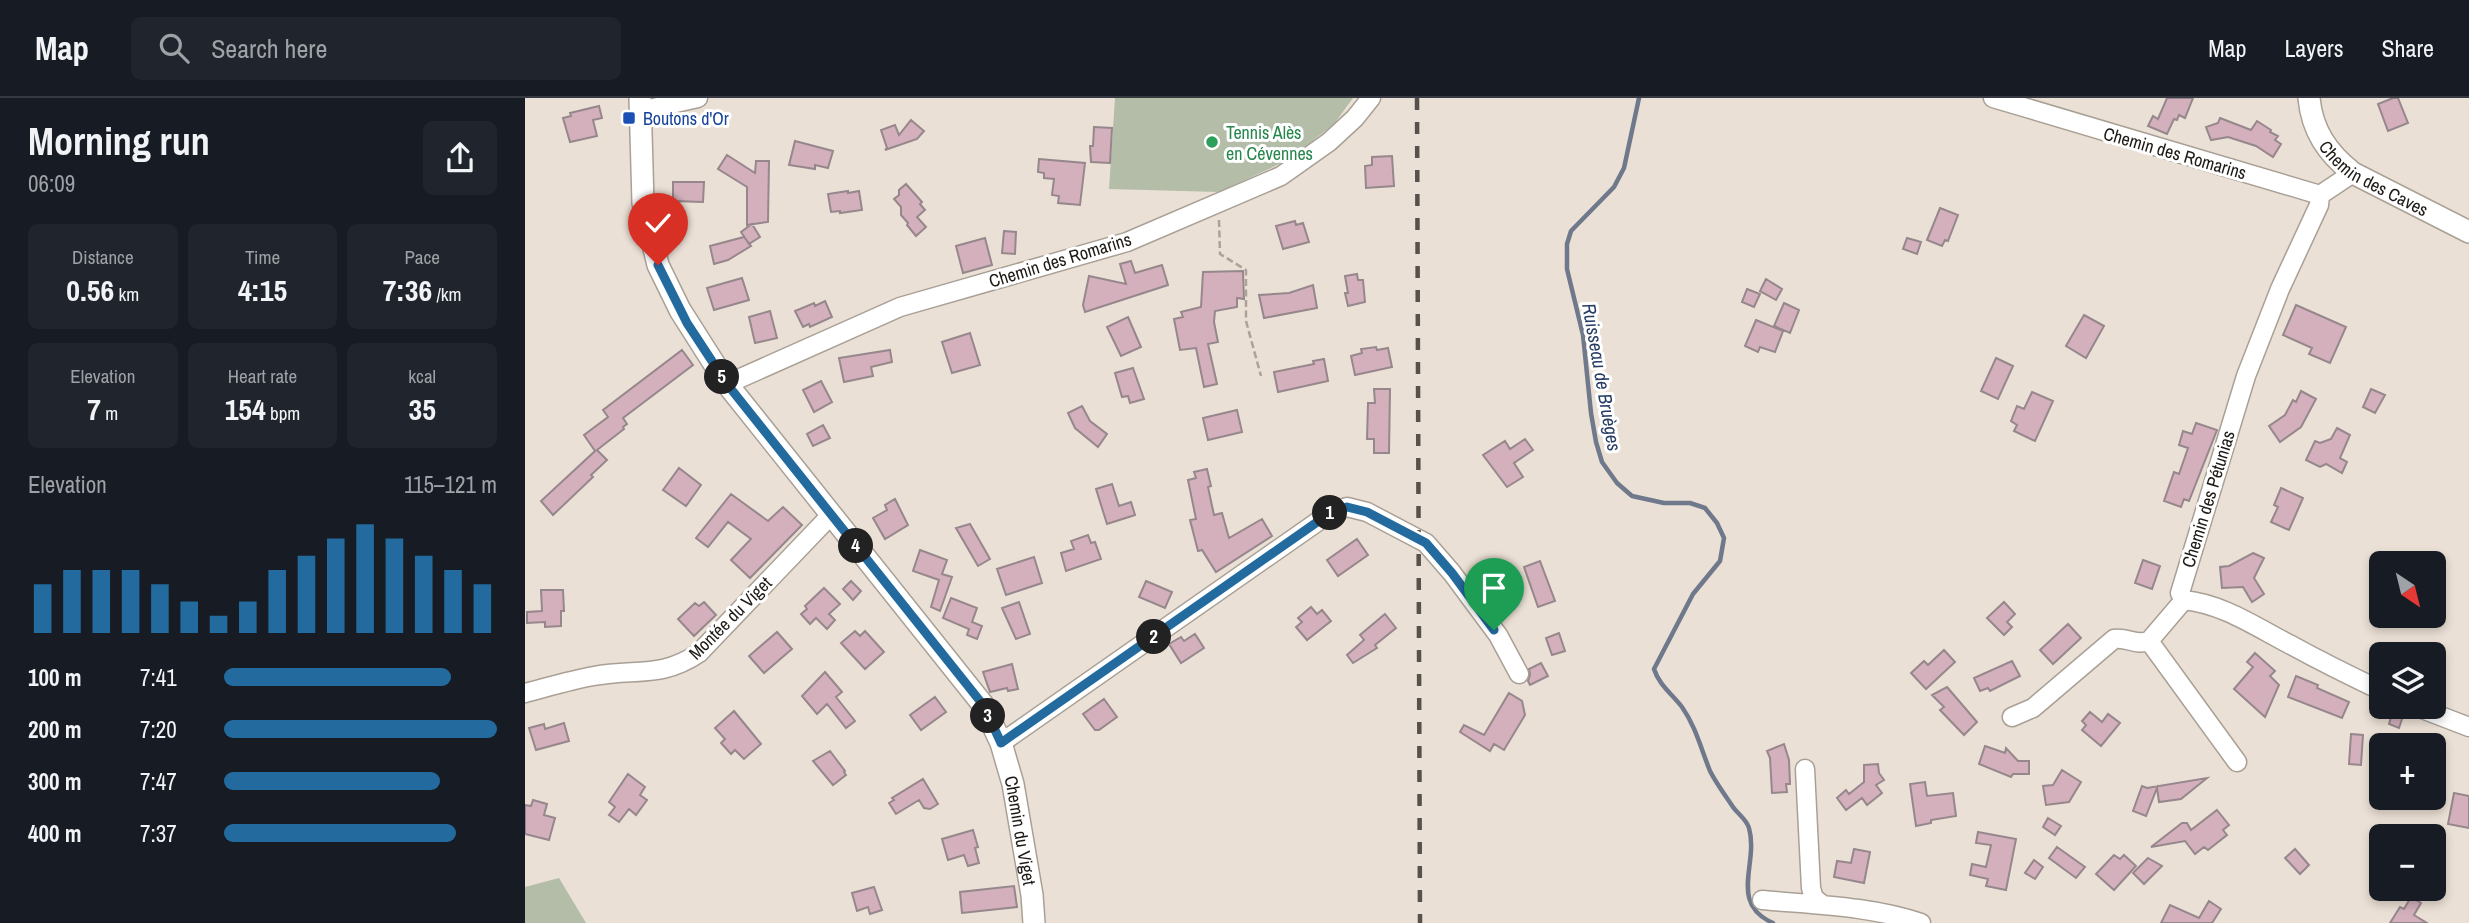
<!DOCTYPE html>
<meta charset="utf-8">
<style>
:root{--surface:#171b24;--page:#20242c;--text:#f1f3f6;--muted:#9ea1a6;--line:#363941;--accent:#236b9f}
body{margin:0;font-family:"Archivo Narrow",sans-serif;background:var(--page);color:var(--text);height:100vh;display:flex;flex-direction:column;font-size:26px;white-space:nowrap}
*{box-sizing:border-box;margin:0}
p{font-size:23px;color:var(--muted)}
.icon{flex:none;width:38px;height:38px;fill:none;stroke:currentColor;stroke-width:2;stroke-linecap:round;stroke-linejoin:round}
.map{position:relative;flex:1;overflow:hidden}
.drawer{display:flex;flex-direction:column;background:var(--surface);width:525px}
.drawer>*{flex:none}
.needle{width:46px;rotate:145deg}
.tools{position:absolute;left:1844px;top:453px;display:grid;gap:14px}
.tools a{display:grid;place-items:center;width:77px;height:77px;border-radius:10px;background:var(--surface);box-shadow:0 4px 10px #0003;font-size:35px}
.pin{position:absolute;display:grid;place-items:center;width:60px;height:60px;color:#fff;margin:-72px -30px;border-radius:50% 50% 50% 0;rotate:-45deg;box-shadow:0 0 7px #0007}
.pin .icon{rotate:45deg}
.km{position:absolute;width:35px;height:35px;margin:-18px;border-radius:50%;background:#222;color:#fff;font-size:19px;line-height:35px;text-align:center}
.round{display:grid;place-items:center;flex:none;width:74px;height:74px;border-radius:10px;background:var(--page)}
.summary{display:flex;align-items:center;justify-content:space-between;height:119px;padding:0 28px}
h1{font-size:38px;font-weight:800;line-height:52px}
.figures{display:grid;grid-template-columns:repeat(3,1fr);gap:10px;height:119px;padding:7px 28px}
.figures div{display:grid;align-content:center;border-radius:10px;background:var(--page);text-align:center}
.figures b{font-size:30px;font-weight:800}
.figures small{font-size:19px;font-weight:400}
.figures p{font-size:19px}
.chart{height:196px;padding:14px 28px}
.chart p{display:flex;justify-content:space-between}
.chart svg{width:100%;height:126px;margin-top:7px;stroke:var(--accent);stroke-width:6}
ul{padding:0 28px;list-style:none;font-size:23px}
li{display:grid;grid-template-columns:112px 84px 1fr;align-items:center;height:52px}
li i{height:18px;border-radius:9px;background:var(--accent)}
header{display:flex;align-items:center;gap:42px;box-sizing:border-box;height:98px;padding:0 35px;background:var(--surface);border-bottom:2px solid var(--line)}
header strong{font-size:33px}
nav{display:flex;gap:38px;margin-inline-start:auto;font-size:24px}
.search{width:490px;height:63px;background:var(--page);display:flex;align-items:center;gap:18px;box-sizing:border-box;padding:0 24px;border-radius:10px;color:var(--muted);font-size:26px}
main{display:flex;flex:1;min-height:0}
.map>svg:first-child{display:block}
</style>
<header>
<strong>Map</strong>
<div class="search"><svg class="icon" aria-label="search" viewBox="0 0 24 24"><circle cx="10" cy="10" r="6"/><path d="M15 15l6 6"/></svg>Search here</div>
<nav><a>Map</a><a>Layers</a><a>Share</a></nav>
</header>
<main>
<section class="drawer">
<div class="summary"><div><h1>Morning run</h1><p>06:09</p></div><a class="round"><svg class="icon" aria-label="share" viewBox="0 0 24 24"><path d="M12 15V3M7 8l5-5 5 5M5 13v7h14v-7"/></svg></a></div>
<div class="figures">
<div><p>Distance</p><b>0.56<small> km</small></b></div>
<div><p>Time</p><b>4:15</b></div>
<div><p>Pace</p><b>7:36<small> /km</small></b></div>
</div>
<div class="figures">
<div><p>Elevation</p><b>7<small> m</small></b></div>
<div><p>Heart rate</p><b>154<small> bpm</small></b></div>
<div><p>kcal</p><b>35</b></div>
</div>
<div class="chart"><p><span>Elevation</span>115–121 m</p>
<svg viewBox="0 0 160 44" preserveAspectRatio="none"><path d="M5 44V27M15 44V22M25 44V22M35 44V22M45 44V27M55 44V33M65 44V38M75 44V33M85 44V22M95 44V17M105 44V11M115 44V6M125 44V11M135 44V17M145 44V22M155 44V27"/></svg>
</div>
<ul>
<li><b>100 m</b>7:41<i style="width:83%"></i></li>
<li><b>200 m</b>7:20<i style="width:100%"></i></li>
<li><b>300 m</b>7:47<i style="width:79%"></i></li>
<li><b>400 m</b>7:37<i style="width:85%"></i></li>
</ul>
</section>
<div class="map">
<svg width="1944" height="825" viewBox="0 0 1944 825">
<rect width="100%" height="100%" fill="#ebe0d5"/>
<path fill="#b3bda8" d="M590,0H828L809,26L763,62L694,94L584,91Z
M34,780L61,825H0V789Z"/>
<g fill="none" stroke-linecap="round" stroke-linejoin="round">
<path stroke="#6f798b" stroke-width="4.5" d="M1114,0L1099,70L1089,89L1046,133L1042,146V171L1058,237L1066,315L1071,344L1077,364L1092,385L1107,398L1139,405H1165L1180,410L1192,425L1199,440L1195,463L1168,496L1129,571C1134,587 1147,596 1157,609C1171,629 1176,651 1185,673C1191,685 1200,697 1208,709C1213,716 1222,722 1224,730C1234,766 1203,805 1248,825"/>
</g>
<path fill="#d3b0bc" stroke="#96878c" stroke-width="2" d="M1642,0H1668L1660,20L1654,17L1652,22L1649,21L1642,36L1623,28L1628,18L1633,21Z
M1868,0H1873L1883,25L1863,33L1853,6Z
M74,8L77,20L68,22L72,38L45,44L38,20L46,18L45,15Z
M1695,20L1726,32L1732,23L1746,32L1745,34L1753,38L1750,42L1756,46L1748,59L1731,48L1703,39L1686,42L1681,29L1693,25Z
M386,22L399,33L392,41L360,52L362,50L356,32L370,27L374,37Z
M569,29L587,30L585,65L566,64L565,48H568Z
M270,43L308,53L303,70L290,67V71L264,67Z
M202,57L230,75L231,63H244L243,124L222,127V89L193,71Z
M867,58L869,88L841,90L840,68L847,67V59Z
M514,61L560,65L555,107L533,105L534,98L527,97L529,81L519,80V75L513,74Z
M148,84H179L178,104L148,103Z
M381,86L397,104L395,106L400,112L392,119L401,129L391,138L382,127L383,125L376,117V109L369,101L374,97V92Z
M323,93V95L334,93L337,112L315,115V113L306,114L303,96Z
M1415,110L1433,117L1423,143L1420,142L1417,148L1402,142Z
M770,123L771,127L778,125L784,144L758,151L751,128Z
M227,126L235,139L224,146L216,134Z
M479,133L491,134L490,156L477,155Z
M219,139L226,148L203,162L189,166L185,148Z
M460,140L467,167L438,175L431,148Z
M1382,140L1396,144L1392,156L1378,151Z
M606,163L610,175L637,167L643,187L560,214L558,207L564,178L601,186L595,166Z
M718,173L719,201L712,200V209L690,213L689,224L693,244L683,246L692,286L679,289L671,250L655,252L649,221L658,219L656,214L676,209L678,174Z
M832,176L833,182H838L840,204L823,208L820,195H823L820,178Z
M217,180L224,202L189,212L182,190Z
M1241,181L1257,191L1251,202L1235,193Z
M788,187L792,210L739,220L734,197L764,195Z
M1222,191L1235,196L1229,209L1217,204Z
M300,203L307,219L285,229L284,226L278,229L270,213L289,205L290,208Z
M1259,205L1274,212L1265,235L1249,228Z
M1771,207L1821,229L1805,265L1784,256L1787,250L1758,237Z
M245,213L252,240L230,245L224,219Z
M1559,217L1579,228L1561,260L1541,248Z
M603,219L616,249L596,258L582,229Z
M1231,222L1258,233L1250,254L1235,249L1233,254L1220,248Z
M445,235L455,267L427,275L417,244Z
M851,249L852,252L863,250L867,269L830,277L826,258L837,255L836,251Z
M157,252L168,267L98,320L102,326L98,329L99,331L72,352L82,362L66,377L68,379L28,417L16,403L70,353L59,337L83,319L78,312Z
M365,252L367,264L346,269L348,278L319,284L314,260Z
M1471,260L1488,268L1473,301L1456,293Z
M799,261L803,283L753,294L749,274L789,266L788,263Z
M608,270L619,301L605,305L603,298L597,299L590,275Z
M296,283L307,304L289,314L278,292Z
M849,291H865L864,355H849V341H842L843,305H850Z
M1846,291L1860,297L1850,315L1838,309Z
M1776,293L1791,301L1776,329L1755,344L1744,328L1760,317L1768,302L1771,304Z
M1507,294L1528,303L1510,343L1489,333L1492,327L1486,323L1492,308L1499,311Z
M557,308L565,323L582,336L573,349L550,330L543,315Z
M712,312L717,334L683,342L678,320Z
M1671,325L1692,332L1664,403L1659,401L1656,409L1639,403L1649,374L1654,376L1663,350L1654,347L1658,333L1667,336Z
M298,327L305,340L288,348L282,336Z
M1812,330L1825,337L1815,360L1822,364L1817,375L1801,366L1795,369L1781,362L1790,343L1795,345L1806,341Z
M1000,341L1008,352L989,365L998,379L982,389L958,357L980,343L985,351Z
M154,370L176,387L161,408L138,392Z
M682,371L686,388L683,389L689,417L697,415L704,440L737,421L747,438L691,474L677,452L673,453L665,422L671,421L663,382L671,380L669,374Z
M587,386L594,408L606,404L610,417L582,426L571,391Z
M1756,390L1778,400L1764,432L1746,424L1753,409L1749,407Z
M206,396L243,423L258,409L277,427L225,480L206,462L226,441L203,424L183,449L171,440Z
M370,401L383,427L360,441L348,420L362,412L360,407Z
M445,426L465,461L453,468L431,430Z
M563,437L566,445L570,444L576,461L541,473L536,455L549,451L546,443Z
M832,441L843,457L813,478L802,462Z
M395,452L422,462L417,476L427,479L415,513L406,509L414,482L388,473Z
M1728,455L1739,460L1729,480L1739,496L1727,504L1718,489L1697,490L1695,469L1704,468Z
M509,459L517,485L481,497L472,471Z
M1618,462L1635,468L1627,491L1610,485Z
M1015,463L1030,503L1013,509L999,469Z
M326,483L336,493L328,502L318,491Z
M621,483L647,494L640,510L614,499Z
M299,490L315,506L304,516L310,522L302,531L291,520L285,526L276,516L282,511L280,508Z
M16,492H38L39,513H36V528L20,529V524L2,525V514L17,513Z
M426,500L452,510L447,524L457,528L452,541L442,537L444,531L418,520Z
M179,504L191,517L169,538L153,521L170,505L174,508Z
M494,504L505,536L491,541L477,510Z
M1479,504L1490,516L1482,524L1487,529L1479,537L1462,520Z
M786,509L792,516L797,512L806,523L782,542L771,529L777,524L773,520Z
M860,516L871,530L850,547L852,550L828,565L822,557L839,542L835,537Z
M1543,526L1556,540L1528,566L1515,552Z
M330,533L335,538L340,533L359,554L340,571L316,545Z
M252,534L267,551L239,575L224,558Z
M1034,535L1040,553L1027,557L1021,540Z
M670,536L679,550L656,565L644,546L656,539L659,543Z
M1419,552L1430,564L1401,591L1386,575L1399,563L1403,567Z
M1730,555L1750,573L1745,578L1754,587L1740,619L1709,591L1728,569L1722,564Z
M1487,563L1495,578L1465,593L1463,590L1455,593L1449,580Z
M1016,565L1023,578L1005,587L1003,583L1005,577L1004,571Z
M487,566L493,591L483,593L482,590L465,594L458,574Z
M300,574L317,594L311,599L330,623L321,630L302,606L292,616L277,598Z
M1771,578L1793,587L1792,590L1824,604L1817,620L1763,599Z
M1422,589L1452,624L1439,637L1415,612L1419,609L1407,597Z
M984,595L997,603L1000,617L979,652L969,646L965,653L935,634L939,627L959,637Z
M410,599L421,614L396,632L385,617Z
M579,601L592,619L574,632H570L558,616Z
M1869,609H1881L1874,630L1864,626Z
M209,613L236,646L219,661L210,652L206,656L196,645L200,641L190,630Z
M1565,614L1577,624L1583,616L1595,625L1576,648L1557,632L1561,627L1557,623Z
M39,625L44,643L11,652L4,630L19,626L20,631Z
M1826,636L1838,637L1836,667L1824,666Z
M1259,646L1264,662L1265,686H1261L1262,694L1247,695L1245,660L1242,653Z
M1460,648L1480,655L1481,650L1493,663H1504V676H1488L1486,679L1454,666Z
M305,653L320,673L319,674L321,677L308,687L288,663Z
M1353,666L1354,675L1359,682L1351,687L1357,695L1342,707L1337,700L1321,712L1312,700L1321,692L1324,696L1339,684V667Z
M1537,672L1556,684L1544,704L1521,707L1518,688L1528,687Z
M103,676L120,689L115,697L122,702L111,717L104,711L94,724L84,717L90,709L84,704Z
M1682,680L1656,701L1634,704L1632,690L1621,718L1608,713L1617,688L1622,690Z
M398,681L413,706L405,711L399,710L394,702L371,716L364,705L369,702L367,700Z
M1400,684L1402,698L1428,695L1431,718L1406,722V725L1391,728L1385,686Z
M1929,695L1944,698V730L1923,726Z
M8,702L22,706L19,717L30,720L24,742L0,736V707L6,708Z
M1692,712L1704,727L1698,732L1702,737L1683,752L1679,749L1670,756L1660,743L1626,749L1657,725H1662L1666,732Z
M1523,720L1536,728L1530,737L1518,729Z
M448,732L453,749L450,750L454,765L443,768L439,757L423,762L417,741Z
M1453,734L1491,741L1481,792L1461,788L1463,781L1445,777L1447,766L1461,769L1466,747L1451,745Z
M1532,749L1560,769L1551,780L1524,760Z
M1329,751L1345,754L1339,785L1309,779L1312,763L1326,765Z
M1770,751L1784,767L1775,776L1760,760Z
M1589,757L1595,761L1599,757L1611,768L1589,792L1571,776Z
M1623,760L1637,768L1619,786L1608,775Z
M1509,762L1518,769L1510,781L1500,775Z
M489,788L492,809L437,815L435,794Z
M349,789L357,812L345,816L343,809L332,813L327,795Z
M1886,799L1896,805L1889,817L1902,825H1865L1875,809L1879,811Z
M1684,803L1696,811L1687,825H1636L1645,807L1674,820Z"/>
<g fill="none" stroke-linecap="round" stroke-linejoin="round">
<defs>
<path id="minor" d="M1468,0L1795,97L1828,75
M115,13L173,0
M1795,97L1794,107L1755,191L1721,278L1655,495L1659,502C1698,506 1731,529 1764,546C1795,563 1825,578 1857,593
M202,286L375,209L602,144L756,78L804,44L830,20L846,0
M1624,543L1712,664
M0,595C23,589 46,582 69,578C111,570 135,581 174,555L306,417
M1892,609L1944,629
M1487,619L1508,610L1589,541C1603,539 1611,548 1624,543L1659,502
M476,645L805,415L822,409L842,414L901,445L927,475L973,537L994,576
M1280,671L1286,790L1289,800L1298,807
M1237,802C1291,807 1345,808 1396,825"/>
<g id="tertiary">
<path id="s1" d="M115,0L118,105L133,167L155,212L202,286L459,608L476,645L488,686L507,797L509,825"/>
<path id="s2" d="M1784,0C1787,32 1802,55 1828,75L1944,134"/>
</g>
</defs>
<use href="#minor" stroke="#a9a095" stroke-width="21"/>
<use href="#tertiary" stroke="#a9a095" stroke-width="24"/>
<path stroke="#aba299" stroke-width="2.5" stroke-dasharray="7 3.5" stroke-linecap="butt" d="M694,122L695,156L721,172V223L736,278"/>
<use href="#minor" stroke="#fff" stroke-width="18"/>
<use href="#tertiary" stroke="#fff" stroke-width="21"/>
<path stroke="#57514b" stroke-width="4.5" stroke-dasharray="12 12" stroke-linecap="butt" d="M892,0L895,825"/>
</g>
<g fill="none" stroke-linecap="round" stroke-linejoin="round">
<defs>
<path id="route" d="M133,167L162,225L202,286L459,608L476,645L805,415L822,409L842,414L901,445L927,475L969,532"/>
</defs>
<use href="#route" stroke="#fff" stroke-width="14"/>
<use href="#route" stroke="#236b9f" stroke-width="9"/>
</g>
<rect fill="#1a4fb4" stroke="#fff" stroke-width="2.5" x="97" y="13" width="14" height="14" rx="3.5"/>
<circle fill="#2e9e5b" stroke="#fff" stroke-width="2.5" cx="687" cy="44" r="7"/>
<g text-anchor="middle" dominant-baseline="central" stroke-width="6" stroke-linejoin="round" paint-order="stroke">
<g font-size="18" fill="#164399" stroke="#fff" text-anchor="start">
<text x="118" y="20">Boutons d'Or</text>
</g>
<g font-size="18" fill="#27864d" stroke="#fff" text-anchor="start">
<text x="701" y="34">Tennis Alès<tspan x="701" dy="21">en Cévennes</tspan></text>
</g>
<g font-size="18" fill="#1d1915" stroke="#fff">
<text transform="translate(1650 55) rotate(16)">Chemin des Romarins</text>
<text stroke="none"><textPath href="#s2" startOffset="110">Chemin des Caves</textPath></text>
<text transform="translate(535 162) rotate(-17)">Chemin des Romarins</text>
<text transform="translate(1683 401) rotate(-73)">Chemin des Pétunias</text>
<text transform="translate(205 520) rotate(-45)">Montée du Viget</text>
<text stroke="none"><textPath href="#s1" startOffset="849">Chemin du Viget</textPath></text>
</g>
<g font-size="19" font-style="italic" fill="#273d64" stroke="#fff">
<text transform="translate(1077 279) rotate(80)">Ruisseau de Bruèges</text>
</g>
</g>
</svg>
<div class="tools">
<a><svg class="needle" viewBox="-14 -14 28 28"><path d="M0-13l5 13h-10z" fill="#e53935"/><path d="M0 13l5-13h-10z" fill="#9ea1a6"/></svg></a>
<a><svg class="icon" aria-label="layers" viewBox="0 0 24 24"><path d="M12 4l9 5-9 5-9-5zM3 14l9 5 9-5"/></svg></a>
<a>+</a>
<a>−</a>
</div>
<div class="pin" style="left:969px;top:532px;background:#1e9e55"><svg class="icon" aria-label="arrive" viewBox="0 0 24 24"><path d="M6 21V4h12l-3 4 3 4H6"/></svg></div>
<div class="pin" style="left:133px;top:167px;background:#d93025"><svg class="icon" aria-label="check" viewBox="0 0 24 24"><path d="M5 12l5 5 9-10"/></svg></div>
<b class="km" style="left:805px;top:415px">1</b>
<b class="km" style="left:629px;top:539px">2</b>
<b class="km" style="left:463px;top:618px">3</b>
<b class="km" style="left:331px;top:448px">4</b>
<b class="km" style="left:197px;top:279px">5</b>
</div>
</main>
